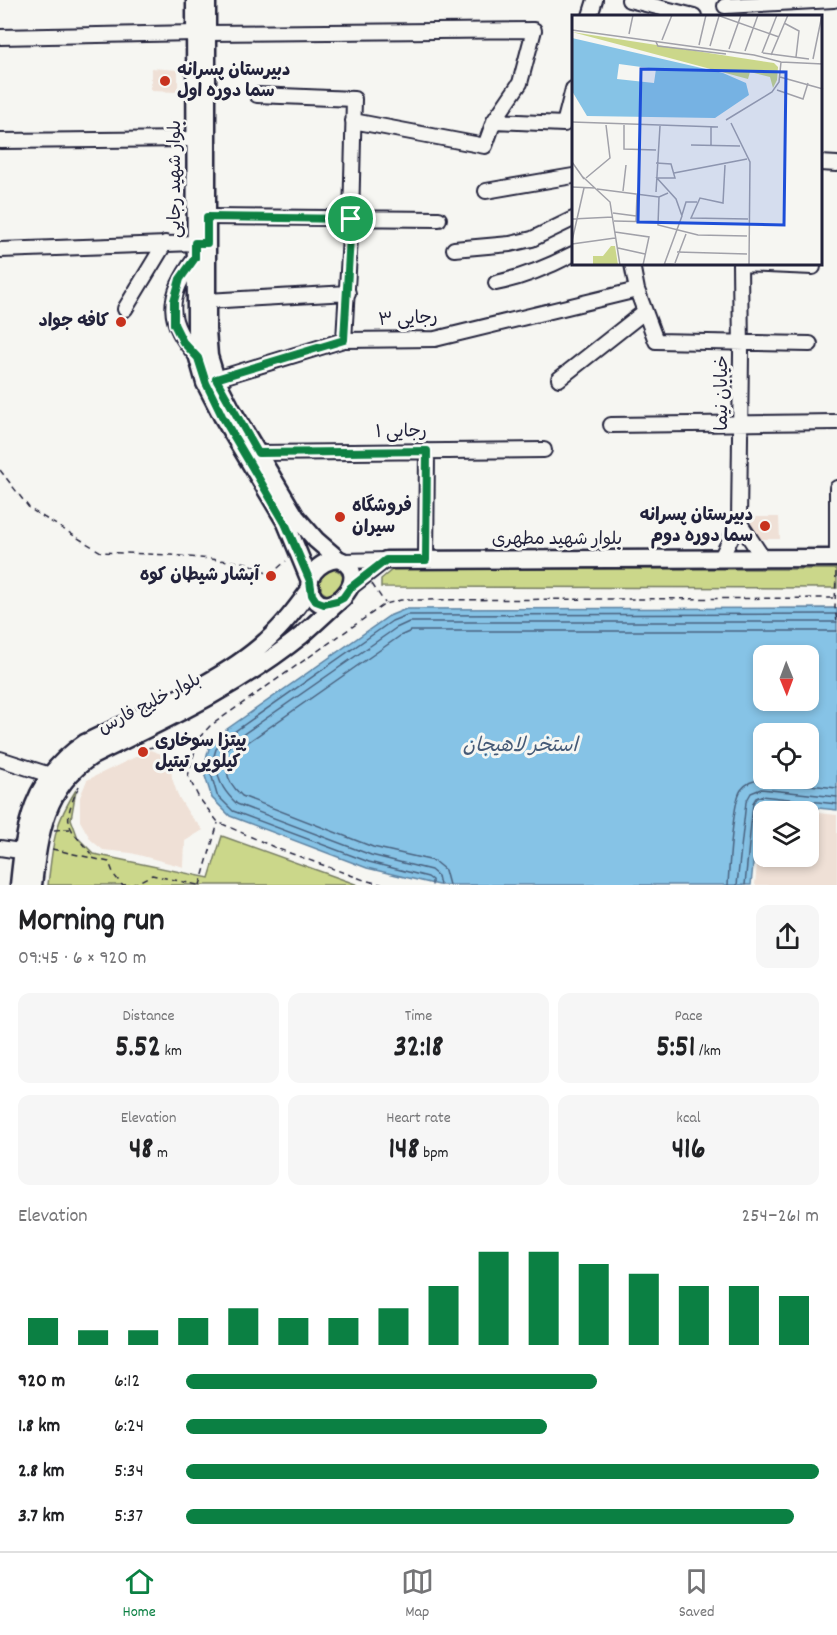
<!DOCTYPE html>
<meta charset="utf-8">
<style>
:root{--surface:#fff;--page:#f6f6f6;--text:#202124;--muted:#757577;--line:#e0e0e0;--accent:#0b8043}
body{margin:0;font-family:Dekko,"Playpen Sans Arabic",sans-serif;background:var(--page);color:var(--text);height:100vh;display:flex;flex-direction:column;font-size:22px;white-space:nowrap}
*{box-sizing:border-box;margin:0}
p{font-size:20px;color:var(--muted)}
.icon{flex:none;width:33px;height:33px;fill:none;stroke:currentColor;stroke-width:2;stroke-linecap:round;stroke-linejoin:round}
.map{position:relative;height:885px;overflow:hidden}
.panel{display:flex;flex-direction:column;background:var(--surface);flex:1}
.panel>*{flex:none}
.needle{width:39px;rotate:179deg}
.buttons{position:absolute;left:753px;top:645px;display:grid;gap:12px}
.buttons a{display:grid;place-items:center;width:66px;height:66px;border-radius:12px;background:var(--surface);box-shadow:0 3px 9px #0003;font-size:30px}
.pin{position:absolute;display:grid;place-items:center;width:51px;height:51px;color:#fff;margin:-26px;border:3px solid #fff;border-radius:50%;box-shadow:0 2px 6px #0007}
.round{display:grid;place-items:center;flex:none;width:63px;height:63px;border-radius:12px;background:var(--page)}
.head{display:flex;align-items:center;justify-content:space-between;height:102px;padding:0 18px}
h1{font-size:33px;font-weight:700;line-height:45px}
.figures{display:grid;grid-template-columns:repeat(3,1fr);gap:9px;height:102px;padding:6px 18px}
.figures div{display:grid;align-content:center;border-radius:12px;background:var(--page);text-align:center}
.figures b{font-size:30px;font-weight:700}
.figures small{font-size:16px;font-weight:400}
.figures p{font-size:16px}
.chart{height:168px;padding:12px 18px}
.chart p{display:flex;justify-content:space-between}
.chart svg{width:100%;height:108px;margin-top:6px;stroke:var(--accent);stroke-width:6}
ul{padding:0 18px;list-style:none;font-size:20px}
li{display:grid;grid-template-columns:96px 72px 1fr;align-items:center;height:45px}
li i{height:15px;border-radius:8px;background:var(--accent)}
.tab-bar{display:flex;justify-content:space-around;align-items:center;height:84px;border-top:2px solid var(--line);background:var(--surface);font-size:16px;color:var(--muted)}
.tab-bar a{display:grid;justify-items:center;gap:3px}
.tab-bar .on{color:var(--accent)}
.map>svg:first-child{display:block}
</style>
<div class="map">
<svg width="837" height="885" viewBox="0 0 837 885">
<rect width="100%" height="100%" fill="#f6f6f2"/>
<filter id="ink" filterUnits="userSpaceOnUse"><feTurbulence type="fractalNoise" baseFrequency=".0167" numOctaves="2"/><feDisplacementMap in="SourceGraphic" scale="12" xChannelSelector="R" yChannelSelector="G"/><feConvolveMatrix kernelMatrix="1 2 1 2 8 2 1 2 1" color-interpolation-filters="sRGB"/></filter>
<g filter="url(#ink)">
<path fill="#efe0d6" d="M151,68L178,70V92L151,91Z
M750,517H779L780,539H759L753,535Z
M150,750L170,757L172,778L178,796L189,814L203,830L185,841L184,867L131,853L103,850L91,840L80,821V797L87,780Z
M763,807L806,811L764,812V856H808L809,812L837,815V885H755Z"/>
<path fill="#cbd78a" stroke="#767c62" stroke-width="1.5" d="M318 582a13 13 0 1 1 26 0a13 13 0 1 1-26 0Z
M393,569H837V588L381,587V579Z
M76,790L71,819L78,838L94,854L209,878L222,836L358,885H48C53,844 53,826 76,790Z"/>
<path fill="#86c3e6" stroke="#5e83a2" stroke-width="1.5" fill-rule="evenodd" d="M837,608V810L759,802L751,885H438L367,868L230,816L212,798L203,770L210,745L227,729L389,616L406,609ZM764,656H808V700H764ZM764,734H808V778H764Z"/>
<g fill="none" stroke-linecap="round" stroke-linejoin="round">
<path stroke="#4a627f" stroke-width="1.5" d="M432,885V880L428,877L369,862L233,811L217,795L210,770L216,749L231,734L392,621L407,615L837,614
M440,885L438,876L431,870L371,855L237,804C213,781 211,763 235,740L396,628L409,622H837
M449,885L445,870L434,861L373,847L242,796C223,778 222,765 241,747L400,636L411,631H837
M728,885C729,868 733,801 741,790C746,783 754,780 762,780L837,788
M737,885L746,802L751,793L761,789L837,797
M745,885L753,803L756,798L761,796L837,804"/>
<defs>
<path id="minor" d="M629,0L694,16
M725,6L834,0
M590,16L595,0
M207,33L534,30L520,83L494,121L485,146L353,121
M0,37L195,33
M257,95L354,99L351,219L344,340
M494,121L564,124L573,89
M0,141L195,139
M820,163L837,164
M486,191L573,176
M207,217L439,219
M454,249L510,244L532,239L573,219
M0,250L195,243
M195,258C166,298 165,320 198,358
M632,264L637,290L656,341L810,344
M740,264L813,267
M496,283C524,277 548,267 573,254
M207,301L348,293
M125,309L165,243
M216,379L344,340L435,339L637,290
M559,379L644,312
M611,425L837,422
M258,453L544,450
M837,488V558
M739,522L763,558
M721,558L739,522L741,354L740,264
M426,560L427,451
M343,561L386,560
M350,588L386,560
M0,759L50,775
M0,848L33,853"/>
<path id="major" d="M195,0L196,330L198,358L205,383L222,416L286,523L310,581
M207,0V330L209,356L216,379L232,410L296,517L316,540L338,559
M338,559C375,573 331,622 314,598C300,578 320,561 338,559Z
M386,560L837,558
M19,885C25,825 31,779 85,743C141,715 221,683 266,641C284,625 297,607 311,588
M33,885C39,833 45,787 92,756C165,720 239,686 302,635C316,623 329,610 343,598"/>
</defs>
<use href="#minor" stroke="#22223b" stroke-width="18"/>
<use href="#major" stroke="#22223b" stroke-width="21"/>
<path stroke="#22223b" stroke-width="1.5" stroke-dasharray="6 4.5" stroke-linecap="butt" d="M0,470L30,509L101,552L171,555L248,563L270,575L286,561
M836,572L835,607L837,622
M372,584L385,603
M138,749L154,747L173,749L197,739
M79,786C59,828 70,827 95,859
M54,830L70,829
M52,849L109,862L114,875L122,885H126
M132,885L152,875L198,885
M200,885L218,823
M384,885L364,880L276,848L218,822L199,798L188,776L198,739L210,726L385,604L401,600L837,598"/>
<use href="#minor" stroke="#f6f6f2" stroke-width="14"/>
<use href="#major" stroke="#f6f6f2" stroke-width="16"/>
</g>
</g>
<g fill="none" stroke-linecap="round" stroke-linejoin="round" filter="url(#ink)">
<defs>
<path id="route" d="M207,217L351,219L344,340L216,379L258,453L427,451L426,560H386L350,588L343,598L337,601L324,604L316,601L312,595L310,581L285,523L222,416L206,383L198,358L183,342L174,324V301L180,279L195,258V243H207Z"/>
</defs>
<use href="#route" stroke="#fff" stroke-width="12"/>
<use href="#route" stroke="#0b8043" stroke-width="8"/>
</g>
<g fill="#c8321e" stroke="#f6f6f2" stroke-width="2">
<circle cx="165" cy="81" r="6"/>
<circle cx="121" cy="322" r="6"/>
<circle cx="340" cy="517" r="6"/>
<circle cx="765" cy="526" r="6"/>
<circle cx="271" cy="576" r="6"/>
<circle cx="143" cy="752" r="6"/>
</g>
<g text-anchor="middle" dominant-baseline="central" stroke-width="6" stroke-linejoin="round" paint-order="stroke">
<g font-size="18" font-weight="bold" fill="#22223b" stroke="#f6f6f2" text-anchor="start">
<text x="177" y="71">دبیرستان پسرانه<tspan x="177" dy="21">سما دوره اول</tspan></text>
<text x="109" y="322" text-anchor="end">کافه جواد</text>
<text x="352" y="507">فروشگاه<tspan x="352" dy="21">سیران</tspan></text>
<text x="753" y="516" text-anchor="end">دبیرستان پسرانه<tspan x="753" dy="21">سما دوره دوم</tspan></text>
<text x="259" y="576" text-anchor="end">آبشار شیطان کوه</text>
<text x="155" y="742">پیتزا سوخاری<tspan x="155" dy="21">کیلویی تیتیل</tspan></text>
</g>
<g font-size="18" fill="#22223b" stroke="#f6f6f2">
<text transform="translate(176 179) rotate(-90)">بلوار شهید رجایی</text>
<text transform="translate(408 320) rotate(-3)">رجایی ۳</text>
<text transform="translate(723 393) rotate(-90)">خیابان نیما</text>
<text transform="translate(401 433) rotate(-1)">رجایی ۱</text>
<text x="557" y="540">بلوار شهید مطهری</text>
<text transform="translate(150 705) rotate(-27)">بلوار خلیج فارس</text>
</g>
<g font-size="20" font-style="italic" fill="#455a77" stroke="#f6f6f2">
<text x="520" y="747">استخر لاهیجان</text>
</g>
</g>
<g transform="translate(572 15)">
<rect width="250" height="250" fill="#f6f6f2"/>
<path d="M0,17L202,48L206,52L205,65L201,73L198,62L178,57L176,64ZM39,231H43L46,250H21V241H31Z" fill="#cbd78a"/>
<path d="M0,23L151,58L174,68L177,80L143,103L15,101L0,76ZM47,49L84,54L82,68L45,64Z" fill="#86c3e6" fill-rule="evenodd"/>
<path fill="none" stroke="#a1a1a9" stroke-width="1.5" d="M145,0L207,22M212,8L227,16L224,42M0,15L182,40L209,47L251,49M57,19L61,0M90,25L100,0M84,27L86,31L154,39M127,30L134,0M138,31L147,1M157,34L169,0M173,36L186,0M190,38L205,0M191,38L237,44M199,40L216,0M241,44L250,0M208,62L251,74M205,75L231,84L236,68M154,105L200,77L207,67L209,47M0,107L146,112M159,108L178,147L177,250M52,110V134L84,135M119,130L168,131M139,131V112M0,147L12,164M84,148L99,149L103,163H85M153,150L151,188L128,183L119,203L176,204M102,158L175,144M11,162L38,187L48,250M84,162L104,184L110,201L92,250M14,163L38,143L34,110M0,172L23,173M25,174L87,182L96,178M51,176L54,150M84,177L88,111M87,182L86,210L126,220L175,221M41,198L64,201M110,200L114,187H125M0,204L41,202M42,206L86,207M64,207L65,179M43,217L77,222L71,250M0,226L12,173M0,229L43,223M46,233L73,239M105,237L175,239M103,248L114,219M93,249L112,250"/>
<path fill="#1d4ed8" fill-opacity="0.15" stroke="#1d4ed8" stroke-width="3" d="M69,54L214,57L212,210L66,207Z"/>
<rect width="250" height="250" fill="none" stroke="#22223b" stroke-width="3"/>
</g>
</svg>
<div class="buttons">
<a><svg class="needle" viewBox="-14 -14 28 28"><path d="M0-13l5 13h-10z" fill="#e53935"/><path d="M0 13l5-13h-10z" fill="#757577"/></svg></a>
<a><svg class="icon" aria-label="locate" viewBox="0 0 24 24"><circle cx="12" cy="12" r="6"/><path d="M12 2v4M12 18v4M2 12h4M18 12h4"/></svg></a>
<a><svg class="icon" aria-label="layers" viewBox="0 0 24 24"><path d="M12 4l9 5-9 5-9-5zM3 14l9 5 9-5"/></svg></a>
</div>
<div class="pin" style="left:351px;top:219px;background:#1e9e55"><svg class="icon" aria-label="arrive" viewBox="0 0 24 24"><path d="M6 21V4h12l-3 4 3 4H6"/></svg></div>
</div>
<section class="panel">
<div class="head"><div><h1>Morning run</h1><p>09:45 · 6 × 920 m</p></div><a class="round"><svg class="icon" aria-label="share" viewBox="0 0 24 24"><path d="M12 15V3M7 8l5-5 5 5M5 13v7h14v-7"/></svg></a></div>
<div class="figures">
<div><p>Distance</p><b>5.52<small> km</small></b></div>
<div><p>Time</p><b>32:18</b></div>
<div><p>Pace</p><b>5:51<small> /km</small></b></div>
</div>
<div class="figures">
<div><p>Elevation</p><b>48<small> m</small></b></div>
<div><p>Heart rate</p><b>148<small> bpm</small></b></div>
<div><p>kcal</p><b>416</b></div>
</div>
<div class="chart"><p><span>Elevation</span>254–261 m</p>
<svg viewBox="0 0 160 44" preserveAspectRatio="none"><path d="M5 44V33M15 44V38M25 44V38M35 44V33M45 44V29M55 44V33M65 44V33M75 44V29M85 44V20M95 44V6M105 44V6M115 44V11M125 44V15M135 44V20M145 44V20M155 44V24"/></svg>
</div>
<ul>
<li><b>920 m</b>6:12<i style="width:65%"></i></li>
<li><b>1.8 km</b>6:24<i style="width:57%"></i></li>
<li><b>2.8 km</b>5:34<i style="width:100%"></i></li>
<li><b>3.7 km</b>5:37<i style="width:96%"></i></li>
</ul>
</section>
<nav class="tab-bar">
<a class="on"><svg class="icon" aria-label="home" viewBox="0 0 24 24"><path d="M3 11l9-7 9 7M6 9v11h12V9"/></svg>Home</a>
<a><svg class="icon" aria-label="map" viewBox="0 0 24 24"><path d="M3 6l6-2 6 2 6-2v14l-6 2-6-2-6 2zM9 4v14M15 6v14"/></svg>Map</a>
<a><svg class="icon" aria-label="saved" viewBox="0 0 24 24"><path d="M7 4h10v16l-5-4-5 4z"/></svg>Saved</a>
</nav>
